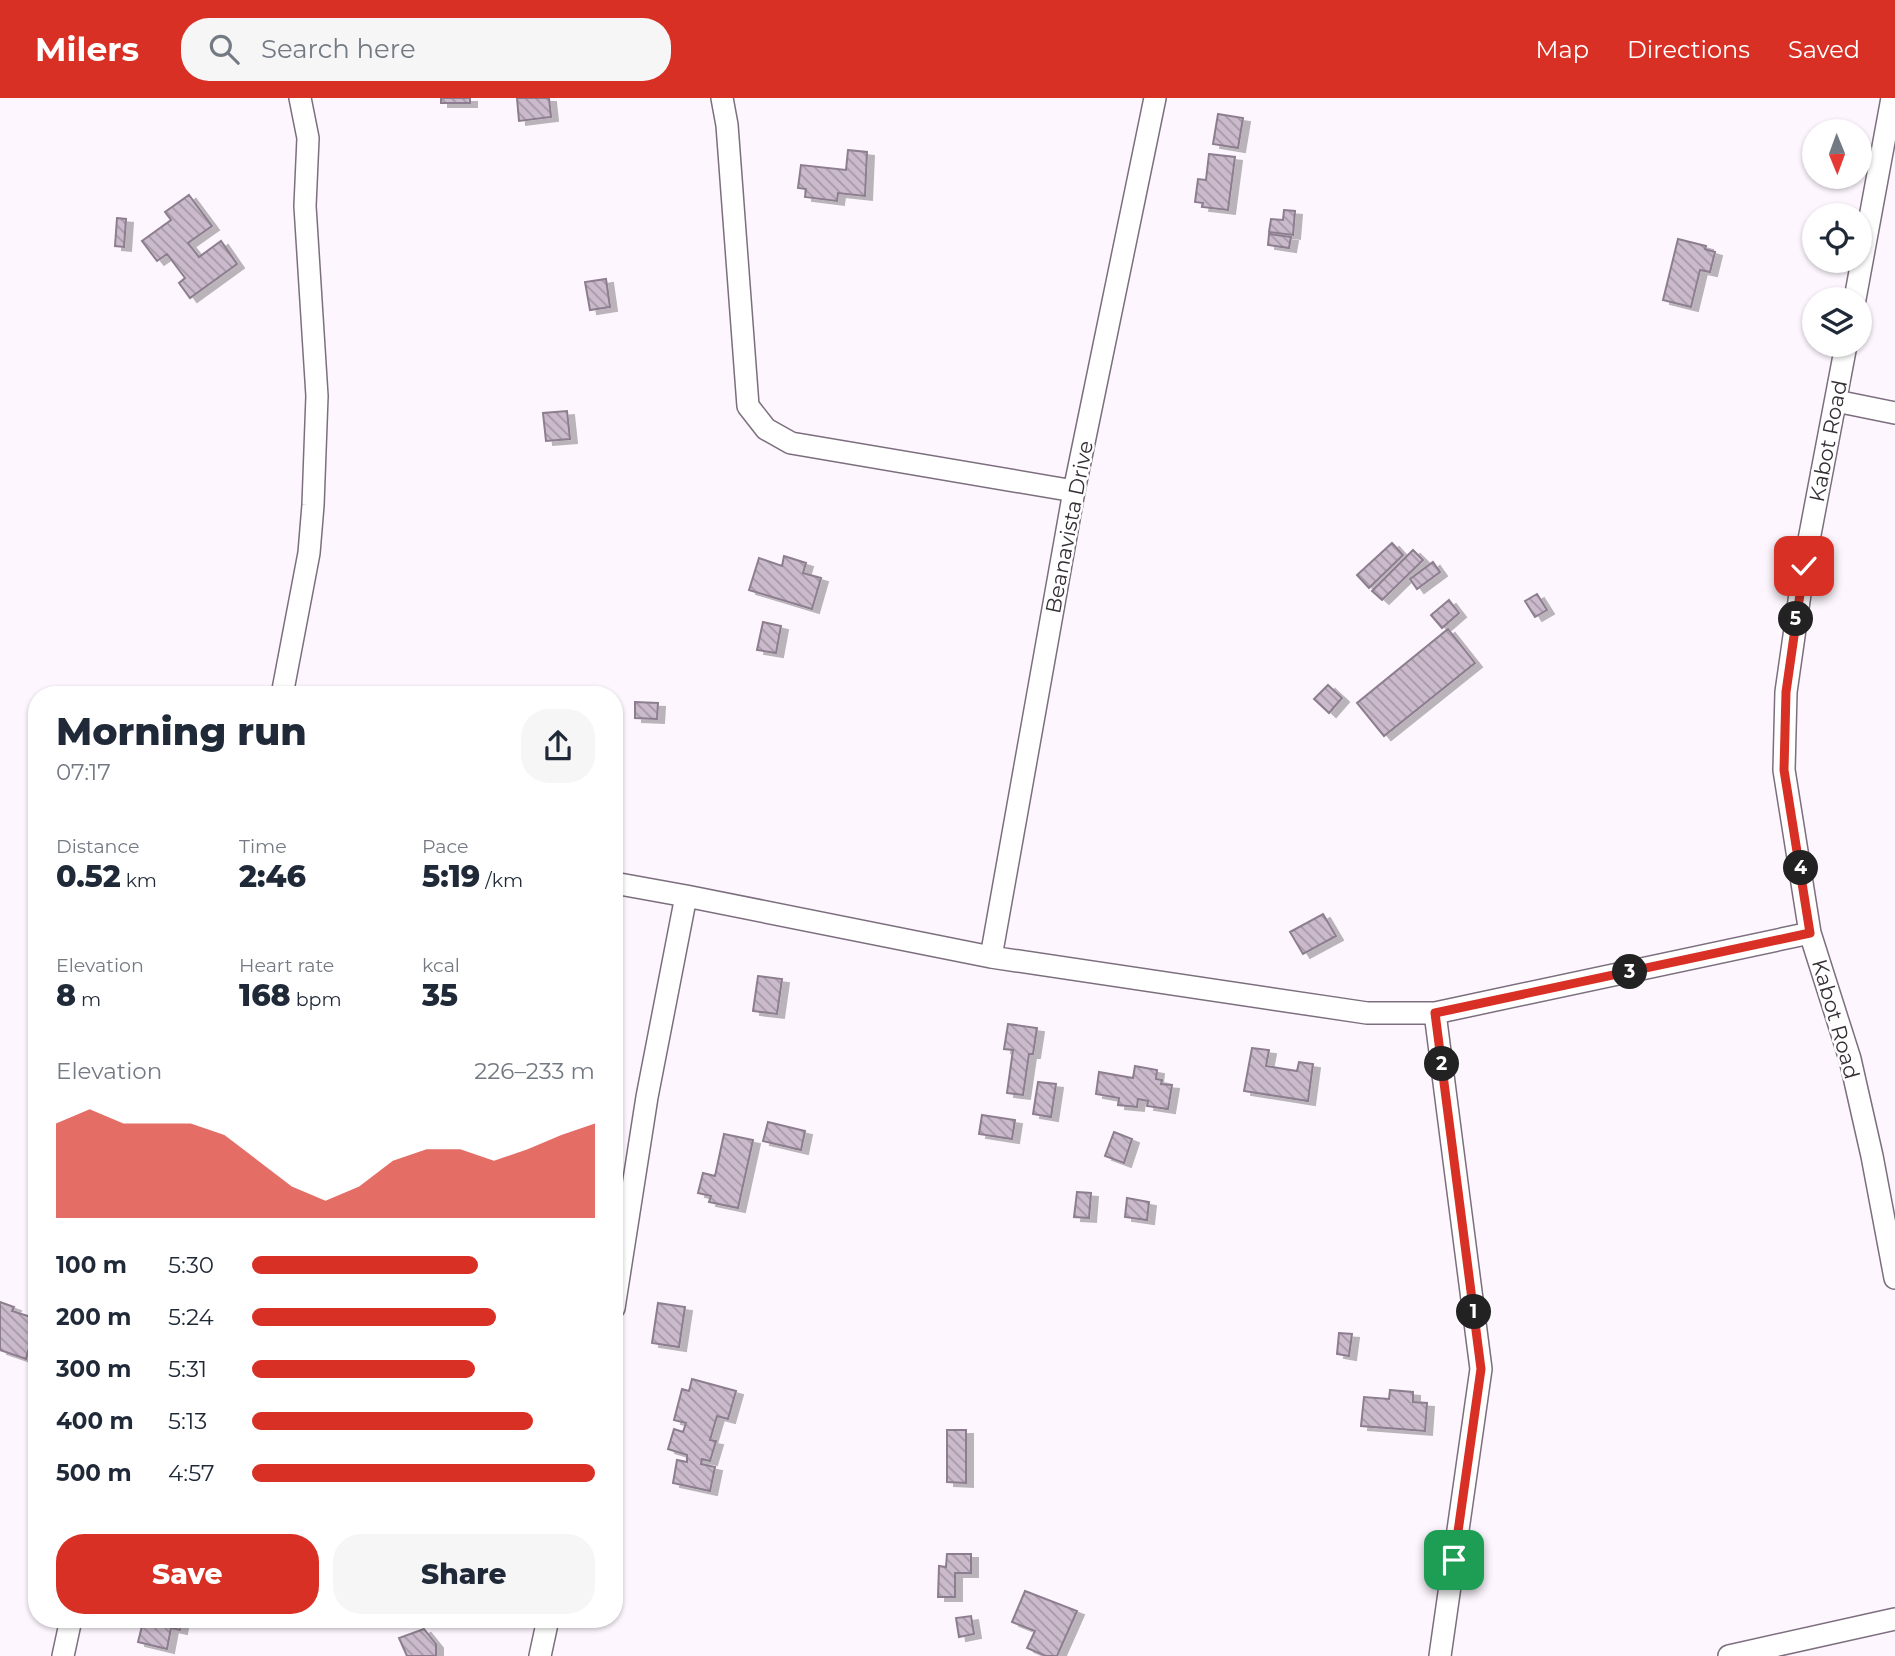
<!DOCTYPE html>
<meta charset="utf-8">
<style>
:root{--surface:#fff;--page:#f6f6f7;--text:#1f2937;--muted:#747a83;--accent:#d93025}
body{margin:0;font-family:Montserrat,sans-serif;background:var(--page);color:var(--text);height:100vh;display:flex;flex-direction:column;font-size:26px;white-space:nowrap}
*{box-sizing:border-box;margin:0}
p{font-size:23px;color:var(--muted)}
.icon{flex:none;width:38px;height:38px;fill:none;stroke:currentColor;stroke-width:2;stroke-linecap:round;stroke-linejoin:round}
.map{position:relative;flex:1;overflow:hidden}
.details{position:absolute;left:28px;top:588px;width:595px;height:942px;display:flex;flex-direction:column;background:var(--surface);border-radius:28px;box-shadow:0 2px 5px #0004}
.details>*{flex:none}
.needle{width:46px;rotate:179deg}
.controls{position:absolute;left:1802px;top:21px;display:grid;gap:14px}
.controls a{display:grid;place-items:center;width:70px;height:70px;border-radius:50%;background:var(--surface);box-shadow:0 2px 5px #0004;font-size:35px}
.pin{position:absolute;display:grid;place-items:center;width:60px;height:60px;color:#fff;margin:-30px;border-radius:14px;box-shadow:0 4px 10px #0006}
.km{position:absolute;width:35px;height:35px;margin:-18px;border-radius:50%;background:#222;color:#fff;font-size:19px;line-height:35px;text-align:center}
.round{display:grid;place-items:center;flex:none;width:74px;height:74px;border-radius:28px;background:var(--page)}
.overview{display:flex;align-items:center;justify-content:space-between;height:119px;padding:0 28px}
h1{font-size:38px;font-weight:800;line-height:52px}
.stats{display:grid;grid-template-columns:repeat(3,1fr);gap:10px;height:119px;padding:7px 28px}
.stats div{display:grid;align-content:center}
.stats b{font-size:30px;font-weight:800}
.stats small{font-size:19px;font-weight:400}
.stats p{font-size:19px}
.chart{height:196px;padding:14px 28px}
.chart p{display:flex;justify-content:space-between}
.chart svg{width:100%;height:126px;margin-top:7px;fill:var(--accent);opacity:.7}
.action{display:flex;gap:14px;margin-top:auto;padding:14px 28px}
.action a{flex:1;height:80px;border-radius:28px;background:var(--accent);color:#fff;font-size:28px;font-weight:800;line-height:80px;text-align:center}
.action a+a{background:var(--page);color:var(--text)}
ul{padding:0 28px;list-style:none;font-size:23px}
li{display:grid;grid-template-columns:112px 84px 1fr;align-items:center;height:52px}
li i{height:18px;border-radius:9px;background:var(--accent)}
header{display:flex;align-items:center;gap:42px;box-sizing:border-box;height:98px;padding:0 35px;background:var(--accent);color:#fff}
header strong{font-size:33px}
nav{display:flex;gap:38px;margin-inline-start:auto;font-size:24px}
.search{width:490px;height:63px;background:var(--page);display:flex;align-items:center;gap:18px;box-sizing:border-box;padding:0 24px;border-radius:28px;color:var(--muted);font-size:26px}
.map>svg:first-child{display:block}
</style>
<header>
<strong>Milers</strong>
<div class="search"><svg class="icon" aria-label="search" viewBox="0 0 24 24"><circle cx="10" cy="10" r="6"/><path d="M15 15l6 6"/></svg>Search here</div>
<nav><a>Map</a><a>Directions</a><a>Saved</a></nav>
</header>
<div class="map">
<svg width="1895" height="1558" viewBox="0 0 1895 1558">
<defs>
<pattern id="building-back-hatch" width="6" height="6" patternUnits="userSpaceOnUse" patternTransform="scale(1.75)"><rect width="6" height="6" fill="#cabacc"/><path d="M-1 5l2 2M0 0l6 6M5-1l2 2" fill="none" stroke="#a598a6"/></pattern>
<filter id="shadow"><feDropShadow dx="7" dy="4" stdDeviation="0" flood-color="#0004"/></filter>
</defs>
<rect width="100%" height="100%" fill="#fdf6fe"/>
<path fill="url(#building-back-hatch)" stroke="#8d7e8f" stroke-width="2" filter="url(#shadow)" d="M441,0H470V5H441Z
M517,0H549L551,19L519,23Z
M1218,16L1243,20L1238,50L1213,46Z
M848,52L867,54L865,98L838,95L837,103L805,99L806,91L798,90L801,67L846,72Z
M1209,56L1235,59L1228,112L1202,109L1203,105L1195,104L1198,81L1206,82Z
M189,97L212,128L188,145L199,159L221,143L237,166L190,200L179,185L185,180L167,156L157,163L142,143L171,122L165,114Z
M1284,112L1295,113L1293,137L1269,134L1271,121L1283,122Z
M117,120L126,121L124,149L115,148Z
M1269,136L1291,139L1289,150L1268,147Z
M1678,141L1706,148L1705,151L1715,154L1710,174L1700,172L1691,209L1663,202Z
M606,181L610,209L590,212L585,184Z
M567,313L570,341L546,343L543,315Z
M1392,445L1403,457L1369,490L1357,477Z
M1413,452L1423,462L1382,502L1372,493Z
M784,458L806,465L803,475L821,480L812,511L749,492L759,460L782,468Z
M1433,464L1440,474L1417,491L1410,481Z
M1537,496L1547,512L1535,519L1525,503Z
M1449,502L1459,515L1442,530L1431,517Z
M763,524L781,528L776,555L757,552Z
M1448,531L1475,565L1384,638L1357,605Z
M1328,587L1342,600L1329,615L1314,601Z
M635,604L658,605L657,621L635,620Z
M1323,816L1336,838L1303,856L1290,834Z
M758,878L782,881L777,916L753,913Z
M1008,926L1037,930L1033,956H1029L1023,997L1007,995L1013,952L1004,951Z
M1252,950L1269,952L1266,968L1297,973L1299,964L1313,966L1308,1003L1244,993Z
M1135,968L1157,972L1156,981L1162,982L1161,986L1172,987L1168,1011L1147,1008L1148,1003L1138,1001L1137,1009L1118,1007L1119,1000L1096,996L1099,974L1133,980Z
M1038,984L1056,986L1051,1019L1033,1016Z
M982,1017L1015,1022L1012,1041L979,1036Z
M768,1024L805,1033L801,1052L763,1043Z
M1114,1034L1132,1041L1124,1065L1105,1058Z
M724,1036L753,1042L738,1110L709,1104L711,1098L698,1095L703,1075L715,1078Z
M1077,1094L1091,1095L1089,1120L1074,1119Z
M1127,1100L1149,1104L1147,1122L1125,1119Z
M0,1204L14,1209L12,1213L37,1221L26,1261L0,1252Z
M658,1205L685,1209L679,1249L652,1245Z
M1339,1235L1352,1236L1349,1258L1337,1256Z
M692,1281L736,1293L728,1321L717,1318L710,1342L716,1343L710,1363L702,1361L701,1366L715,1369L710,1393L673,1385L677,1362L687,1364V1357L668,1351L674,1331L683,1334L686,1325L674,1322L682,1291L689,1293Z
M1390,1292L1413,1294V1304L1427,1305L1425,1333L1361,1328L1364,1299L1389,1301Z
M947,1332H966V1385L947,1384Z
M947,1456H971V1475H955V1499H938L939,1468L946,1469Z
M1025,1493L1077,1513L1057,1558H1046L1027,1550L1035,1533L1012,1524Z
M971,1518L974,1536L959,1539L956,1520Z
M135,1521H182L180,1532L171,1530L167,1551L138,1544L143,1524Z
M424,1531L436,1546V1558H407L399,1540Z"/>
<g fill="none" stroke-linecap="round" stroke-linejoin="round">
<defs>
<path id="minor" d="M722,0L727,27L748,308L766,331L791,345L1074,393
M1855,201L1892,0
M1846,247L1804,468L1786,594L1784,672L1810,835L1850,961L1872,1058L1895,1180
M1836,303L1895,315
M282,597L309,455L313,407L317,298L305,108L308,40L300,0
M614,785L686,798
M991,859L1074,393L1155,0
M1435,915L1481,1271L1440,1558
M614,1210L647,999L686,798L991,859L1367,915H1435L1810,835
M63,1558L71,1521
M540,1558L548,1521
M1729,1558L1895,1521"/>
</defs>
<use href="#minor" stroke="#7c6e7e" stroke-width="24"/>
<use href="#minor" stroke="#fff" stroke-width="21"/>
</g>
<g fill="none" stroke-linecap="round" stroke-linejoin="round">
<defs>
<path id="route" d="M1454,1462L1481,1271L1435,915L1810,835L1784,672L1786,594L1804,468"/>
</defs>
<use href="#route" stroke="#fff" stroke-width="14"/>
<use href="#route" stroke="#d93025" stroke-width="9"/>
</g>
<g text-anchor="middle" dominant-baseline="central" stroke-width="5" stroke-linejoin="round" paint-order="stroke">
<g font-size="21" fill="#352e35" stroke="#fff">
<text transform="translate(1828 343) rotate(-79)">Kabot Road</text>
<text transform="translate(1069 429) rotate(-79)">Beanavista Drive</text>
<text transform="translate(1836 921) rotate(74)">Kabot Road</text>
</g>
</g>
</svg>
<div class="controls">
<a><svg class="needle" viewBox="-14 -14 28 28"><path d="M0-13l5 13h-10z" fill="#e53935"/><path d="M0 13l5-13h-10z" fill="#747a83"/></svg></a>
<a><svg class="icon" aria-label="locate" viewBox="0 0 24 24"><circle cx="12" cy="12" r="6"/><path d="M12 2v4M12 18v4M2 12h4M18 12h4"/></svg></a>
<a><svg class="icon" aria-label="layers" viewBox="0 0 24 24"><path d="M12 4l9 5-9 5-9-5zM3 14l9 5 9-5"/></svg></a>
</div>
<div class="pin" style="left:1454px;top:1462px;background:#1e9e55"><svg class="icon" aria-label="arrive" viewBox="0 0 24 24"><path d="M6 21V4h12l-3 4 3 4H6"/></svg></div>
<div class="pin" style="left:1804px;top:468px;background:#d93025"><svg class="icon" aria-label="check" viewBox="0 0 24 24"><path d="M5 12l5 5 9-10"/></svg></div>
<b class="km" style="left:1474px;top:1214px">1</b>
<b class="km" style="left:1442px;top:966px">2</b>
<b class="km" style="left:1630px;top:874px">3</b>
<b class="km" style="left:1801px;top:770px">4</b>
<b class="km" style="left:1796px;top:521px">5</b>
<section class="details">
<div class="overview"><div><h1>Morning run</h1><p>07:17</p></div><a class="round"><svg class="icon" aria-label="share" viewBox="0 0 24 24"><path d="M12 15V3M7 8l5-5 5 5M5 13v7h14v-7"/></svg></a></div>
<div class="stats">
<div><p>Distance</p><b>0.52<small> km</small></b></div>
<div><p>Time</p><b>2:46</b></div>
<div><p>Pace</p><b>5:19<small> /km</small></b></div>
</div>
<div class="stats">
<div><p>Elevation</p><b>8<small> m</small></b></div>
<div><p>Heart rate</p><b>168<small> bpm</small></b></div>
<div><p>kcal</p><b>35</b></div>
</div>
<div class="chart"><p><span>Elevation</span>226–233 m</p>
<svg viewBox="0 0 160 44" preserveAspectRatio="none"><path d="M0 44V11L10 6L20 11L30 11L40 11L50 15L60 24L70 33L80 38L90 33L100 24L110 20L120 20L130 24L140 20L150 15L160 11V44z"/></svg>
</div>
<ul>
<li><b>100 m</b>5:30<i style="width:66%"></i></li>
<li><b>200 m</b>5:24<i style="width:71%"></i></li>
<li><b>300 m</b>5:31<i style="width:65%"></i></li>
<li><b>400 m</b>5:13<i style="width:82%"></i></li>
<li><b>500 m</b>4:57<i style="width:100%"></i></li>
</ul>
<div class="action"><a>Save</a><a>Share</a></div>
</section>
</div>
